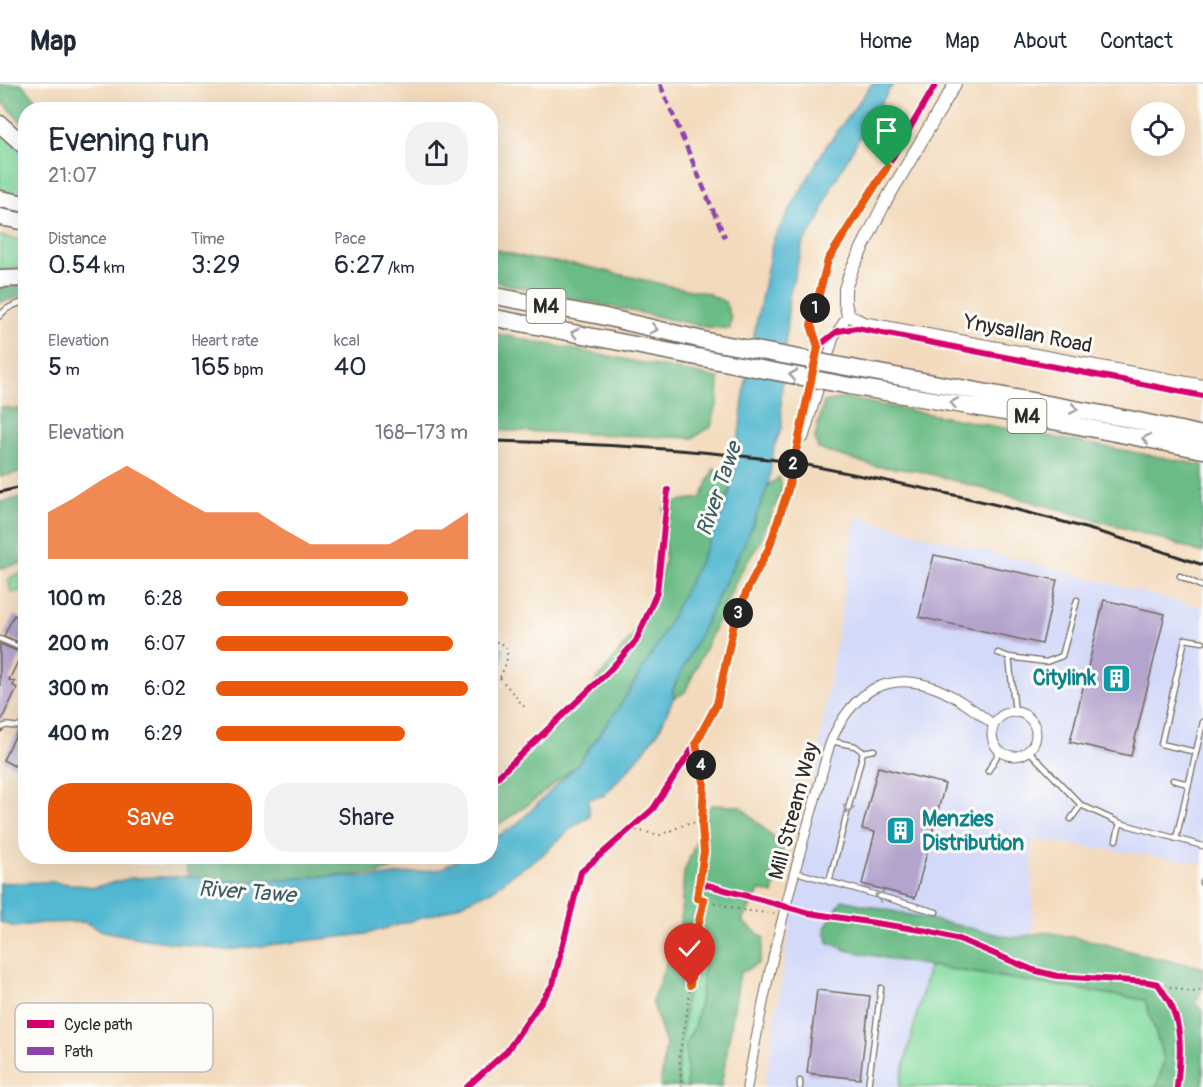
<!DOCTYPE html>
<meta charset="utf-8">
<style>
:root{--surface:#fff;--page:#f2f2f3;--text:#1f2937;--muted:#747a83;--line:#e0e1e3;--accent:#ea580c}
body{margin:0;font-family:Pangolin,sans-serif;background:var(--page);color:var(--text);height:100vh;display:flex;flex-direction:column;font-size:22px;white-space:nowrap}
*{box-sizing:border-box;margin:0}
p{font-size:20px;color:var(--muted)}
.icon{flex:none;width:33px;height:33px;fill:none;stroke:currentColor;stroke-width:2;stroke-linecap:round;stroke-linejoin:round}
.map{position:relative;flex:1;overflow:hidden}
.drawer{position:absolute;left:18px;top:18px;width:480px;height:762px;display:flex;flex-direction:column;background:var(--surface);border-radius:24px;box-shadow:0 6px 24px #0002}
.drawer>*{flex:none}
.fabs{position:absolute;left:1131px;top:18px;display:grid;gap:12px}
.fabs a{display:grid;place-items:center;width:54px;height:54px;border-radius:50%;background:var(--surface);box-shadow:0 6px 24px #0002;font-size:30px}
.pin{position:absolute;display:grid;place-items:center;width:51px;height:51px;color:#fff;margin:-62px -26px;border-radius:50% 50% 50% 0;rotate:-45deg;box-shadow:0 0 6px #0007}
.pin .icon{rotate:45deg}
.km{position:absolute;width:30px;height:30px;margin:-15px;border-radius:50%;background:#222;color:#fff;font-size:16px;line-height:30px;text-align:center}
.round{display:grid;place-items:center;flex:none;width:63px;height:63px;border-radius:24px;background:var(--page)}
.headline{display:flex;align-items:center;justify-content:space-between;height:102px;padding:0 30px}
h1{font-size:33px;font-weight:600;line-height:45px}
.stats{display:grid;grid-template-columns:repeat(3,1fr);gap:9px;height:102px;padding:6px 30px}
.stats div{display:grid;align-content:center}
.stats b{font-size:26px;font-weight:600}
.stats small{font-size:16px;font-weight:400}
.stats p{font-size:16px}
.chart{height:168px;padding:12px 30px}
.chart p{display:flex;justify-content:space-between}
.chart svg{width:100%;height:108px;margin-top:6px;fill:var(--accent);opacity:.7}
.primary-button{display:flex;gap:12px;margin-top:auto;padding:12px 30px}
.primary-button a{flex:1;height:69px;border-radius:24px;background:var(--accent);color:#fff;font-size:24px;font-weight:600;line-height:69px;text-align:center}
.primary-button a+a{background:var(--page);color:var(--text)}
ul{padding:0 30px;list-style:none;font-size:20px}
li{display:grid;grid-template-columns:96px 72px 1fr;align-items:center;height:45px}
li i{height:15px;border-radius:8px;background:var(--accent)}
header{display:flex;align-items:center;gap:36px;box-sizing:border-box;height:84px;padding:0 30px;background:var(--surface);border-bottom:2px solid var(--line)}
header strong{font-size:28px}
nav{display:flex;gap:33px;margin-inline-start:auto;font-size:21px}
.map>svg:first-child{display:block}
</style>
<header>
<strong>Map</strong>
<nav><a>Home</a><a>Map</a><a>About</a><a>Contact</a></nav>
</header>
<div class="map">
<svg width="1203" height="1003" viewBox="0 0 1203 1003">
<rect width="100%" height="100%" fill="#fdfcf7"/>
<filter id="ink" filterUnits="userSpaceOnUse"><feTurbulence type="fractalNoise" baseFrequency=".0167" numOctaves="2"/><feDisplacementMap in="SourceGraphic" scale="12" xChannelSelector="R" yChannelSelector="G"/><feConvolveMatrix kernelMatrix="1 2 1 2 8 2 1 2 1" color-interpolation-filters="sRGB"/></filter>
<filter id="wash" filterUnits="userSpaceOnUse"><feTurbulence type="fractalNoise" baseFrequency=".008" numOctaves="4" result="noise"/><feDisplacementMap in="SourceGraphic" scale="24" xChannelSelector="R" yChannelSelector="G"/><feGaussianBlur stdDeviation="1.35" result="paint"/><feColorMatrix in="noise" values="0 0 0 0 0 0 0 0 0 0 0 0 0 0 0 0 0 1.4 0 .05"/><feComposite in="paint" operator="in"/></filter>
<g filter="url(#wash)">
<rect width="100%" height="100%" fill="#f3dabc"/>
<path fill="#d3d9f9" d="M856,433L1203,524V779L1032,755L1033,1003H764Z"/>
<path fill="#83dba0" stroke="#578366" stroke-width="1.5" d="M0,47L25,69V112L0,107Z
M0,152L25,157V183L0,187Z
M25,489V506L12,509L10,505L9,495L13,492Z
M691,874H705L700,918L694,943L686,958L687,1003H679L678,986Z
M929,882L1145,916L1164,975L1157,1003H899Z"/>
<path fill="#6abb86" stroke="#4a7358" stroke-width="1.5" d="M0,0H22L45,25L26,26L25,42L0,16Z
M490,164L531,175L579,181L670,202L707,209L725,218L731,233L730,245L707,243L491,197Z
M0,200L25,201V212L0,218Z
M491,249L719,294L718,318L711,343L693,354L491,346Z
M844,314L1203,381V469L1162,455L1040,420L919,387L874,382L818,365L815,353L824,318Z
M0,323L15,325H26L25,387L0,393Z
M714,384L734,391L724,427L696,485L657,562L620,622L578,680L528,721L491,745V703L589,606L647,533L665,477L664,424L683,416L701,414Z
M779,393L782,406L759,460L740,489L685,608L673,615V606L751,445L768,402Z
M25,413V479L0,484V418Z
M711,721L740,722L783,763L773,810L760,806L742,837L764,854L759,879L740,889L721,1003H687L686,958L694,943L700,918L705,874H691L678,986L679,1003H660L666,961L652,917L680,844L684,788Z
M274,772L436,773L404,781L377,790L319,792L286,796L229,797L188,792L186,780Z
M842,816L1014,854L1046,848L1098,858L1147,872L1203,883V903L1195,919L1203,927V1003H1157L1164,975L1145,916L900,877L846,866L828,858L825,844Z"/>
<path fill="#53b8d1" stroke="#3f727e" stroke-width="1.5" d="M872,0H893L861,51L832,102L819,136L803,159L789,212L781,315L782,343L774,363L768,402L751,445L673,605V615L659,646L643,668L626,688L603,712L588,715L590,732L574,742L541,772L514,789L493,806L445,827L366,850L226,866L145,855L103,847L84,838L41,839L15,843L0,838V799L52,798L95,803L131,794L188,792L229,797L286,796L319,792L379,793L441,785L462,773L490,772L491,756L515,742L578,680L620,622L657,562L696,485L724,427L734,391L745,301L755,246L773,156L825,64Z
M491,562H497L503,564C503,576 501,588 491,595Z"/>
<g id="blocks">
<path fill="#b4a3cd" d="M934,471L1057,496L1042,560L919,533Z
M1104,516L1165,530L1131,672L1070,658Z
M14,531L26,537V561L4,552Z
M0,560L22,569L9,596L15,598L13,601L17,604L0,639Z
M26,643V673L21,671L14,682L3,676L18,647Z
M878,683L945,700L915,814L862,800L875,748L862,745Z
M817,906L870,912L860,995L807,989Z"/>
</g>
</g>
<g filter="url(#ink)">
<use href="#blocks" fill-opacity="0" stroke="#71685e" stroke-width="1.5"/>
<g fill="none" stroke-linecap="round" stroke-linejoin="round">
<defs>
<path id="service" d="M0,232C5,224 17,219 26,218
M1180,492L1203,503
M0,555L26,566
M998,569L1009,573L1046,578L1062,572L1077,516
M1009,573L1015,628
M0,645C7,638 12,644 18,642C21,641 23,639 26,638
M831,657L855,662L863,668L874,666
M1029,667L1081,721L1120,739L1203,762
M1196,668L1161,660L1185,555L1203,558
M988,687L1000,667
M1173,696L1188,700
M1071,735L1081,721
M1176,755L1203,638
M1116,756L1120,739
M796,788L936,828
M829,798L863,668
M1202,799L1203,797
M800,1003V997
M868,1003L881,904"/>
<path id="minor" d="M804,353L834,253L848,231
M992 650a22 22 0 1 1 44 0a22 22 0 1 1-44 0Z
M747,1003C755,962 762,919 772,878C782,834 794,790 806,747C812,726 818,706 823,685C826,675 828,664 832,655C840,636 856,613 875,604C920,584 960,615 994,641"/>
<path id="tertiary" d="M955,0L884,120L851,187L845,205V219L848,231L863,239L1203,302"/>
<path id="motorway" d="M0,40L26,63
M0,115L26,120
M0,133L26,138
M0,195L26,194
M490,211L601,232L707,257
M490,233L692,272
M852,284L1129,335L1203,351
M850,302L1022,331L1203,366"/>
</defs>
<use href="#service" stroke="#71685e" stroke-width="7"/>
<use href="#minor" stroke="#71685e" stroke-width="11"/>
<use href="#tertiary" stroke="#71685e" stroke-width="14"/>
<use href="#motorway" stroke="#71685e" stroke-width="19"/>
<path stroke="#71685e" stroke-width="2" stroke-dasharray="1.5 4.5" stroke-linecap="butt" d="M490,559L497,558L505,561C511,572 504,583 500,594L490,598
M500,594L527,626
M696,659L704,698L702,741L704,768L697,814L742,826L776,830
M630,745L660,751L691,738L702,741
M1158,900L1191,908L1203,906
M682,1003L679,972L686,936L698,842L704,816"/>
<use href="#service" stroke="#fff" stroke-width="4.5"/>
<use href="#minor" stroke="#fff" stroke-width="9"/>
<use href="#tertiary" stroke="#fff" stroke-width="12"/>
<use href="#motorway" stroke="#fff" stroke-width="16"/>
<path stroke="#2b2b2b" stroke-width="3" d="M490,357C586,359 681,364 776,376C813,381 850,390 887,397C994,418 1100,445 1203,481
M0,408L26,402"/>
<defs>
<path id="motorway-bridge" d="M707,257L852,284
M692,272L850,302"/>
</defs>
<use href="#motorway-bridge" stroke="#71685e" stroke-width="19" stroke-linecap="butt"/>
<use href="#motorway-bridge" stroke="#fff" stroke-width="16"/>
<path stroke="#8e44ad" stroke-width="4.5" stroke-dasharray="9 4.5" stroke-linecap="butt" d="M660,0L715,131L725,153"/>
<defs>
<path id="cycleway" d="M817,263L838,247L857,244L1203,312
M490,700L608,588L636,557L657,508L668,406
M54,772L188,774L203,772
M700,799L809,829L928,847L959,855L1033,886L1057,892L1148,898L1158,900C1163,908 1170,917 1173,926C1183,950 1180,977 1177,1003
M467,1003L507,967L553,900L581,788L653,725L696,659L717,620L734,540L748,504L769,464L788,407L817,263L811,241L828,176L887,83L936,0"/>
</defs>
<use href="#cycleway" stroke="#fdfcf7" stroke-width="10"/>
<use href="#cycleway" stroke="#d6006c" stroke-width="6"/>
</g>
<defs><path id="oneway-chevron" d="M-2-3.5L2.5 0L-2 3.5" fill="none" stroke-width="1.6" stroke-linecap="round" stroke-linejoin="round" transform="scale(1.5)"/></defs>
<g stroke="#a0a0a0">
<use href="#oneway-chevron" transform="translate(654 245) rotate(13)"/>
<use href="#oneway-chevron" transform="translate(575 249) rotate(-169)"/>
<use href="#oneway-chevron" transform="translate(793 291) rotate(-170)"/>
<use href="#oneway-chevron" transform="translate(954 319) rotate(-170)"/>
<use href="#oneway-chevron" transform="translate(1074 325) rotate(11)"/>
<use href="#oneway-chevron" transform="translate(1146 355) rotate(-169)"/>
<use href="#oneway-chevron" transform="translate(848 725) rotate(105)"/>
<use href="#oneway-chevron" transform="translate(879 812) rotate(-164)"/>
</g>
</g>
<g fill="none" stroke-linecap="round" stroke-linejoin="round" filter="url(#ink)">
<defs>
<path id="route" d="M690,901L698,842L704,816L697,814L704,768L702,741L704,698L696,659L717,620L734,540L748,504L769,464L788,406L818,263L811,241L828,176L887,83"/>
</defs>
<use href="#route" stroke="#fff" stroke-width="12"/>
<use href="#route" stroke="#ea580c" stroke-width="8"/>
</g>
<defs>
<symbol id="building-square" viewBox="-11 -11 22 22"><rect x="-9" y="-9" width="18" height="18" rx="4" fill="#0f9aa8" stroke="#fdfcf7"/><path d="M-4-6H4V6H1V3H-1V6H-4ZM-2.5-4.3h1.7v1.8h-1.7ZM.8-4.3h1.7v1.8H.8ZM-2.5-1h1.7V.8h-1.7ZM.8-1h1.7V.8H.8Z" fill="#fff"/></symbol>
</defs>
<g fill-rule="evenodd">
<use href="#building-square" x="1100" y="578" width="33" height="33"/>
<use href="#building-square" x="884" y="730" width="33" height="33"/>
</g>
<g text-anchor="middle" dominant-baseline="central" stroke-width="6" stroke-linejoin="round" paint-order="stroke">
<g fill="#fdfcf7" stroke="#6a6a68" stroke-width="1.5">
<rect x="526.5" y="205" width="39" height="34" rx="4.5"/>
<rect x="1007.5" y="315" width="39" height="34" rx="4.5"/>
</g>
<g font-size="20" font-weight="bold" fill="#2b2b2b">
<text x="546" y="222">M4</text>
<text x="1027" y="332">M4</text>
</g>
<g font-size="21" fill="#2b2b2b" stroke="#fdfcf7">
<text transform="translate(1028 250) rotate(11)">Ynysallan Road</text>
<text transform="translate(794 727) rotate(-75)">Mill Stream Way</text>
</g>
<g font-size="21" font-weight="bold" fill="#0d838f" stroke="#fdfcf7" text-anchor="end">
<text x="1096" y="594">Citylink</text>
<text x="922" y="735" text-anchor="start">Menzies<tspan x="922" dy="24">Distribution</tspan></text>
</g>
<g font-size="22" font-style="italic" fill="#395c65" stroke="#fdfcf7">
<text transform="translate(719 405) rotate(-71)">River Tawe</text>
<text transform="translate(247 808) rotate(4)">River Tawe</text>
</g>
</g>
<rect x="15" y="919" width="198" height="69" rx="9" fill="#fdfcf7" stroke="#bebdba" stroke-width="1.5"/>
<rect x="27" y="936" width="27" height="8" fill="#d6006c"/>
<rect x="27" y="963" width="27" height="8" fill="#8e44ad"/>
<g font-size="16" fill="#2b2b2b">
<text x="64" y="946">Cycle path</text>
<text x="64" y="973">Path</text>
</g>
</svg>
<div class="fabs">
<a><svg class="icon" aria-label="locate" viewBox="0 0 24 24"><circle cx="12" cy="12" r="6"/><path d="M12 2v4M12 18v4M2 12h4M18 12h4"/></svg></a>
</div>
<div class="pin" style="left:887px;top:83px;background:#1e9e55"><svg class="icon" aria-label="arrive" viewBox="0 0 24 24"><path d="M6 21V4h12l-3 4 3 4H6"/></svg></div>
<div class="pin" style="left:690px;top:901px;background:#d93025"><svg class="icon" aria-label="check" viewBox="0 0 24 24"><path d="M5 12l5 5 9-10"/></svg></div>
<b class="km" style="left:815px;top:224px">1</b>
<b class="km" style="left:793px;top:380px">2</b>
<b class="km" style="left:738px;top:529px">3</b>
<b class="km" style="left:701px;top:681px">4</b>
<section class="drawer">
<div class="headline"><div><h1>Evening run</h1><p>21:07</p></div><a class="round"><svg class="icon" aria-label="share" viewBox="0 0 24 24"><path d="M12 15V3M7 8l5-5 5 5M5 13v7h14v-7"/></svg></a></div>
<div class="stats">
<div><p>Distance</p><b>0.54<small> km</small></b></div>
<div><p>Time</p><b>3:29</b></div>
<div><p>Pace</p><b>6:27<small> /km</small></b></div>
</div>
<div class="stats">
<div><p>Elevation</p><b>5<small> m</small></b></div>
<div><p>Heart rate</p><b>165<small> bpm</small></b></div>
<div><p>kcal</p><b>40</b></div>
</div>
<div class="chart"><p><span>Elevation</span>168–173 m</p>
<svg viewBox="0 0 160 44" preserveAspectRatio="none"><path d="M0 44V25L10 19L20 12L30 6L40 12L50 19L60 25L70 25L80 25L90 32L100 38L110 38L120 38L130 38L140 32L150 32L160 25V44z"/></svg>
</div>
<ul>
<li><b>100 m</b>6:28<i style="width:76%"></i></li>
<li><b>200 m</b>6:07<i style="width:94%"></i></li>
<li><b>300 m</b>6:02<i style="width:100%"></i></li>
<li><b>400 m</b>6:29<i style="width:75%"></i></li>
</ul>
<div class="primary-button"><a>Save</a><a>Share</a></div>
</section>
</div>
